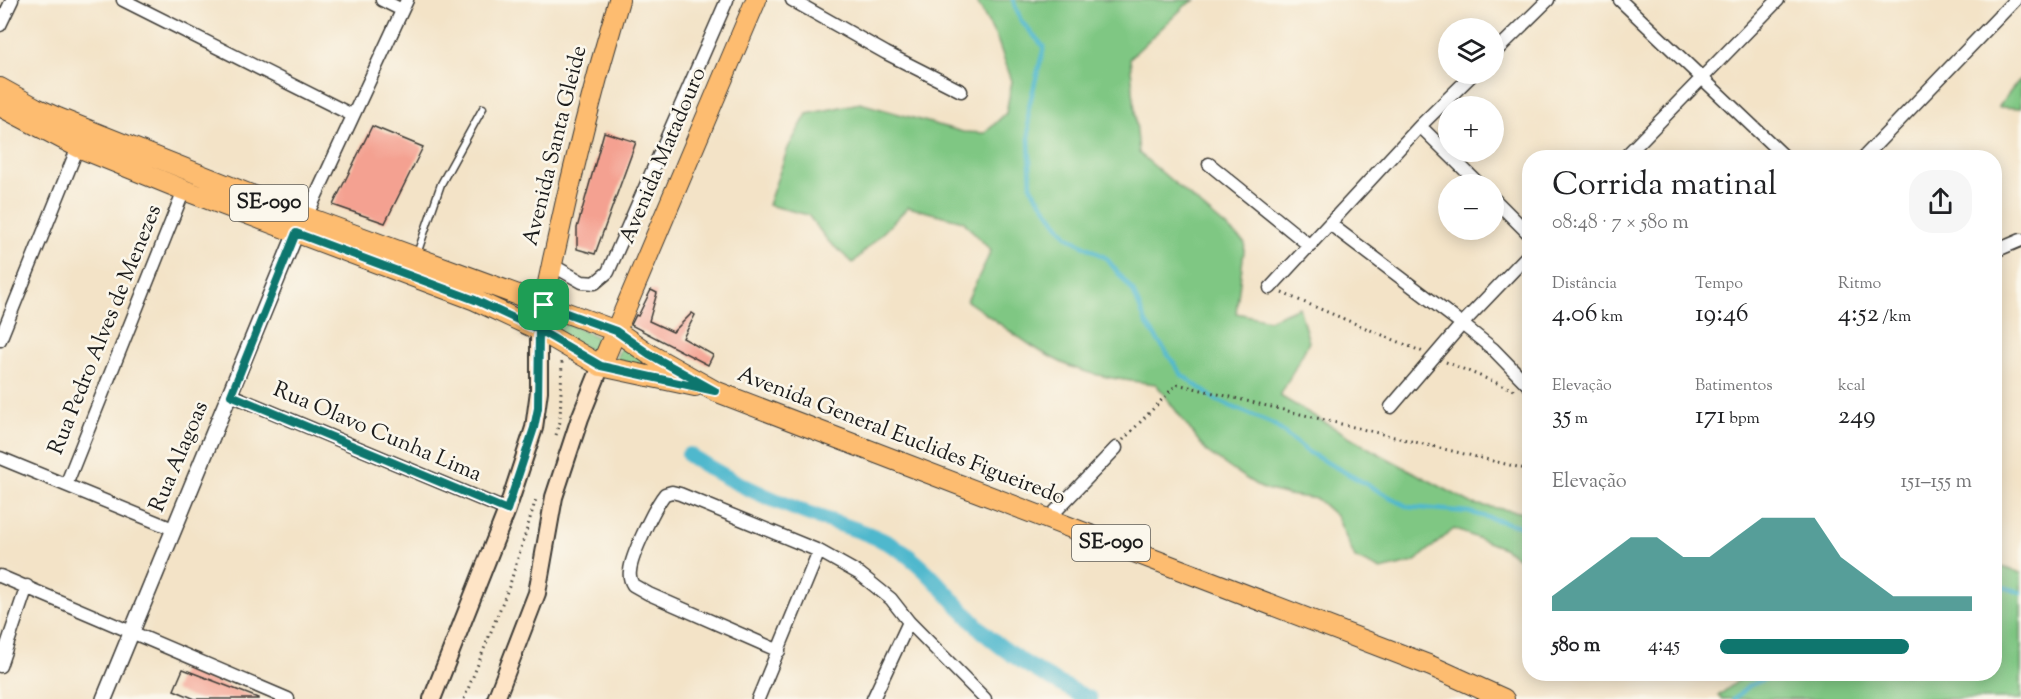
<!DOCTYPE html>
<html lang="pt">
<meta charset="utf-8">
<style>
:root{--surface:#fff;--page:#f6f6f6;--text:#202124;--muted:#757577;--accent:#0f766e}
body{margin:0;font-family:"Sorts Mill Goudy",serif;background:var(--page);color:var(--text);height:100vh;display:flex;flex-direction:column;font-size:22px;white-space:nowrap}
*{box-sizing:border-box;margin:0}
p{font-size:20px;color:var(--muted)}
.icon{flex:none;width:33px;height:33px;fill:none;stroke:currentColor;stroke-width:2;stroke-linecap:round;stroke-linejoin:round}
.map{position:relative;flex:1;overflow:hidden}
.drawer{position:absolute;left:1522px;top:150px;width:480px;height:531px;display:flex;flex-direction:column;background:var(--surface);border-radius:24px;box-shadow:0 3px 15px #0003}
.drawer>*{flex:none}
.tools{position:absolute;left:1438px;top:18px;display:grid;gap:12px}
.tools a{display:grid;place-items:center;width:66px;height:66px;border-radius:50%;background:var(--surface);box-shadow:0 3px 15px #0003;font-size:30px}
.pin{position:absolute;display:grid;place-items:center;width:51px;height:51px;color:#fff;margin:-26px;border-radius:12px;box-shadow:0 3px 9px #0006}
.round{display:grid;place-items:center;flex:none;width:63px;height:63px;border-radius:24px;background:var(--page)}
.overview{display:flex;align-items:center;justify-content:space-between;height:102px;padding:0 30px}
h1{font-size:33px;font-weight:600;line-height:45px}
.figures{display:grid;grid-template-columns:repeat(3,1fr);gap:9px;height:102px;padding:6px 30px}
.figures div{display:grid;align-content:center}
.figures b{font-size:26px;font-weight:600}
.figures small{font-size:16px;font-weight:400}
.figures p{font-size:16px}
.chart{height:168px;padding:12px 30px}
.chart p{display:flex;justify-content:space-between}
.chart svg{width:100%;height:108px;margin-top:6px;fill:var(--accent);opacity:.7}
ul{padding:0 30px;list-style:none;font-size:20px}
li{display:grid;grid-template-columns:96px 72px 1fr;align-items:center;height:45px}
li i{height:15px;border-radius:8px;background:var(--accent)}
.map>svg:first-child{display:block}
</style>
<div class="map">
<svg width="2021" height="699" viewBox="0 0 2021 699">
<rect width="100%" height="100%" fill="#fbf7ec"/>
<filter id="ink" filterUnits="userSpaceOnUse"><feTurbulence type="fractalNoise" baseFrequency=".0167" numOctaves="2"/><feDisplacementMap in="SourceGraphic" scale="12" xChannelSelector="R" yChannelSelector="G"/><feConvolveMatrix kernelMatrix="1 2 1 2 8 2 1 2 1" color-interpolation-filters="sRGB"/></filter>
<filter id="wash" filterUnits="userSpaceOnUse"><feTurbulence type="fractalNoise" baseFrequency=".008" numOctaves="4" result="noise"/><feDisplacementMap in="SourceGraphic" scale="24" xChannelSelector="R" yChannelSelector="G"/><feGaussianBlur stdDeviation="1.35" result="paint"/><feColorMatrix in="noise" values="0 0 0 0 0 0 0 0 0 0 0 0 0 0 0 0 0 1.4 0 .05"/><feComposite in="paint" operator="in"/></filter>
<g filter="url(#wash)">
<rect width="100%" height="100%" fill="#f3e3c7"/>
<path fill="#7fc783" stroke="#4e7250" stroke-width="1.5" d="M976,0H1195L1186,5L1130,58L1139,153L1245,243L1236,313L1269,320L1299,307L1309,342L1280,396L1372,450L1473,504L1530,514V565L1503,548L1454,529L1414,562L1381,570L1355,558L1337,517L1317,499L1288,495L1261,488L1234,471L1206,451L1156,384C1128,381 1096,377 1069,366C1032,350 1000,323 967,301L991,251L963,221L908,207L853,263L828,241L808,215L768,205L788,148L807,114L860,103L963,132L985,133L1006,113L1012,81L997,39Z
M2021,78V108L1998,107Z
M552,316L606,341L600,356L548,328Z
M624,339L690,383L614,363Z
M1995,565L2021,573V699H1722L1718,696L1747,674H1995Z"/>
<g fill="none" stroke-linecap="round" stroke-linejoin="round">
<path stroke="#4fb8cd" stroke-width="4.5" d="M1013,0L1021,21L1044,47L1028,110L1031,188L1067,236L1106,258L1133,291L1146,323L1182,375L1216,400L1273,424L1308,452L1408,507L1468,512L1530,529
M1995,584L2021,593
M1734,699L1749,686L1776,674"/>
<path stroke="#4fb8cd" stroke-width="16" d="M689,455C728,481 769,499 812,515C841,525 870,532 897,548C933,571 957,609 989,637C1017,661 1057,683 1090,699"/>
</g>
<g id="blocks">
<path fill="#f4a191" d="M372,126L423,147L385,223L333,205Z
M604,132L636,142L595,254L577,249V228Z
M651,290L657,293L649,321L673,332L692,313L695,315L683,338L713,355L708,365L631,325L636,315L638,316Z
M183,669L258,698V699H195L174,690Z"/>
</g>
</g>
<g filter="url(#ink)">
<use href="#blocks" fill-opacity="0" stroke="#3c3a36" stroke-width="1.5"/>
<g fill="none" stroke-linecap="round" stroke-linejoin="round">
<defs>
<path id="service" d="M417,254L441,184L483,108"/>
<path id="minor" d="M123,0L352,115
M382,0L402,10
M792,0L886,53L961,91
M1620,0L1786,158
M0,25L12,0
M1494,53L1548,0
M1420,126L1479,184
M1624,158L1778,0
M1863,158L2015,0
M1209,164L1310,246
M1494,199L1530,235
M306,217L407,0
M1330,224L1462,324L1493,349L1530,387
M1995,251L2021,240
M552,265L582,282L595,283L608,272L727,0
M1270,288L1420,126L1473,74
M0,340L78,147
M231,395L507,510
M1391,407L1462,324L1530,253
M0,458L173,529
M66,485L184,190
M1048,519L1116,448
M0,576L288,699
M779,651L649,594L633,585C630,580 629,577 630,571C631,556 655,506 665,494L672,492L680,494L819,551L860,574L891,599L909,622L985,699
M0,666L27,586
M758,699L819,551
M873,699L909,622"/>
<path id="tertiary" d="M104,699L296,233"/>
<path id="secondary" d="M432,699L507,510L534,428L539,391V330
M496,699L537,593L554,497L580,418L601,366"/>
<path id="primary" d="M0,88L36,108L58,118L306,217L616,331L649,354L715,391L1431,666L1504,699
M0,106L78,147L184,190L475,300L539,330L601,366L695,386
M541,318C562,211 588,104 619,0
M601,366L756,0"/>
</defs>
<use href="#service" stroke="#3c3a36" stroke-width="9"/>
<use href="#minor" stroke="#3c3a36" stroke-width="15"/>
<use href="#tertiary" stroke="#3c3a36" stroke-width="18"/>
<use href="#secondary" stroke="#3c3a36" stroke-width="20"/>
<use href="#primary" stroke="#3c3a36" stroke-width="22"/>
<path stroke="#3c3a36" stroke-width="3" stroke-dasharray="1.5 4.5" stroke-linecap="butt" d="M1282,293L1423,352
M1446,362L1514,390
M556,435L560,422L562,361
M1123,440L1177,384L1530,470
M464,699L510,584L536,499"/>
<use href="#service" stroke="#fff" stroke-width="6"/>
<use href="#minor" stroke="#fff" stroke-width="12"/>
<use href="#tertiary" stroke="#fff" stroke-width="15"/>
<use href="#secondary" stroke="#fee4c6" stroke-width="16"/>
<use href="#primary" stroke="#fdbc70" stroke-width="20"/>
</g>
</g>
<g fill="none" stroke-linecap="round" stroke-linejoin="round" filter="url(#ink)">
<defs>
<path id="route" d="M544,305L539,330L475,300L296,233L231,395L507,510L534,428L538,408L539,330L601,366L715,391L649,354L616,331L544,305"/>
</defs>
<use href="#route" stroke="#fff" stroke-width="12"/>
<use href="#route" stroke="#0f766e" stroke-width="8"/>
</g>
<g text-anchor="middle" dominant-baseline="central" stroke-width="5" stroke-linejoin="round" paint-order="stroke">
<g fill="#fbf7ec" stroke="#5f5e5a" stroke-width="1.5">
<rect x="230" y="185" width="78" height="36" rx="4.5"/>
<rect x="1072" y="525" width="78" height="36" rx="4.5"/>
</g>
<g font-size="21" font-weight="bold" fill="#1c1c1c">
<text x="269" y="203">SE-090</text>
<text x="1111" y="543">SE-090</text>
</g>
<g font-size="22" fill="#1c1c1c" stroke="#fbf7ec">
<text transform="translate(556 146) rotate(-76)">Avenida Santa Gleide</text>
<text transform="translate(664 156) rotate(-67)">Avenida Matadouro</text>
<text transform="translate(106 330) rotate(-68)">Rua Pedro Alves de Menezes</text>
<text transform="translate(377 433) rotate(23)">Rua Olavo Cunha Lima</text>
<text transform="translate(901 437) rotate(21)">Avenida General Euclides Figueiredo</text>
<text transform="translate(180 457) rotate(-67)">Rua Alagoas</text>
</g>
</g>
</svg>
<div class="tools">
<a><svg class="icon" aria-label="layers" viewBox="0 0 24 24"><path d="M12 4l9 5-9 5-9-5zM3 14l9 5 9-5"/></svg></a>
<a>+</a>
<a>−</a>
</div>
<div class="pin" style="left:544px;top:305px;background:#1e9e55"><svg class="icon" aria-label="arrive" viewBox="0 0 24 24"><path d="M6 21V4h12l-3 4 3 4H6"/></svg></div>
<section class="drawer">
<div class="overview"><div><h1>Corrida matinal</h1><p>08:48 · 7 × 580 m</p></div><a class="round"><svg class="icon" aria-label="share" viewBox="0 0 24 24"><path d="M12 15V3M7 8l5-5 5 5M5 13v7h14v-7"/></svg></a></div>
<div class="figures">
<div><p>Distância</p><b>4.06<small> km</small></b></div>
<div><p>Tempo</p><b>19:46</b></div>
<div><p>Ritmo</p><b>4:52<small> /km</small></b></div>
</div>
<div class="figures">
<div><p>Elevação</p><b>35<small> m</small></b></div>
<div><p>Batimentos</p><b>171<small> bpm</small></b></div>
<div><p>kcal</p><b>249</b></div>
</div>
<div class="chart"><p><span>Elevação</span>151–155 m</p>
<svg viewBox="0 0 160 44" preserveAspectRatio="none"><path d="M0 44V38L10 30L20 22L30 14L40 14L50 22L60 22L70 14L80 6L90 6L100 6L110 22L120 30L130 38L140 38L150 38L160 38V44z"/></svg>
</div>
<ul>
<li><b>580 m</b>4:45<i style="width:75%"></i></li>
</ul>
</section>
</div>
